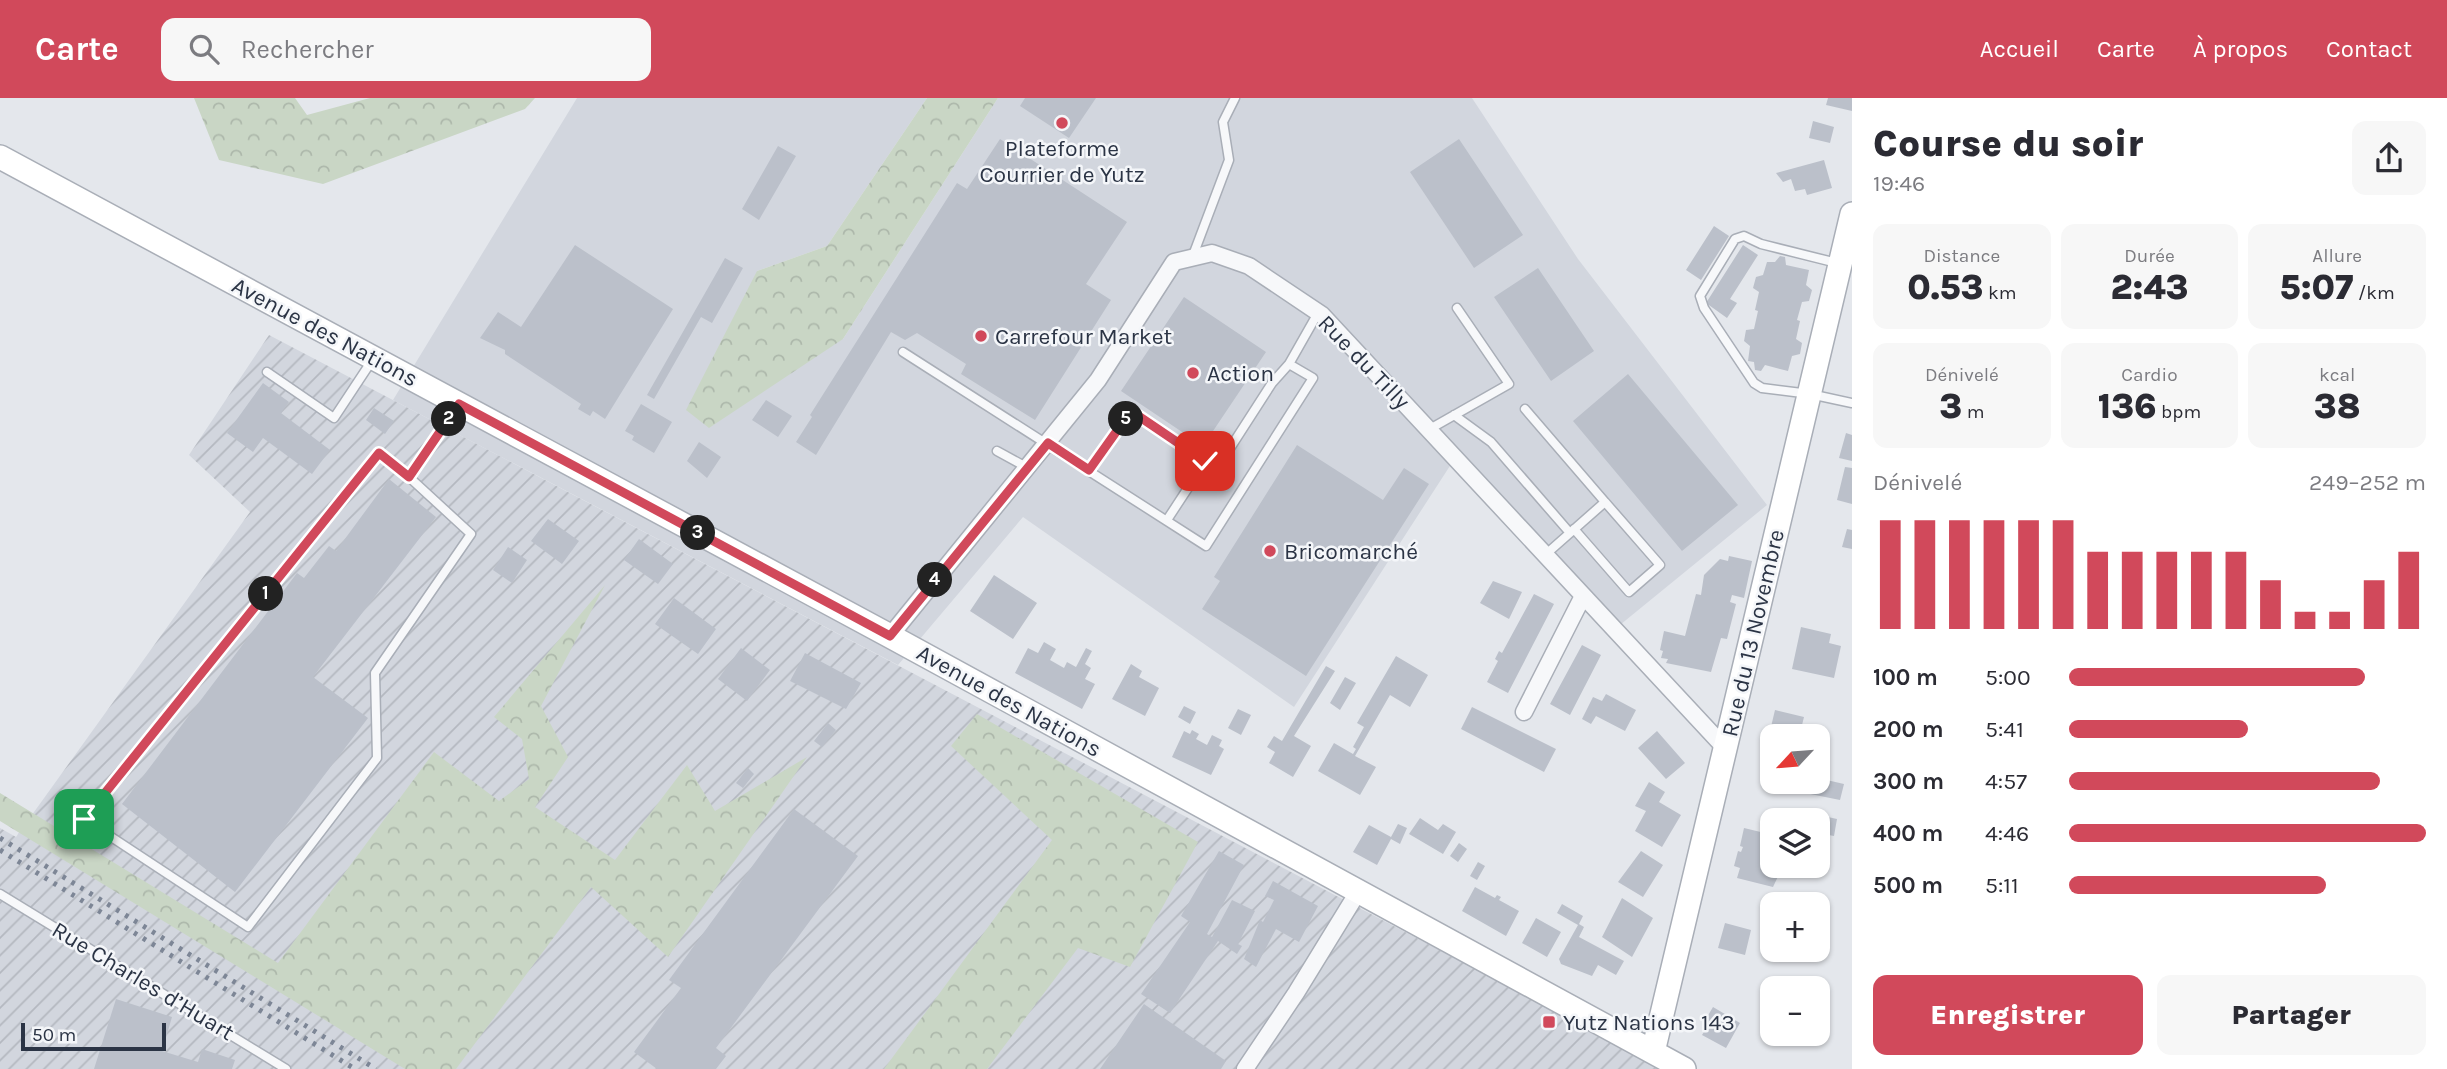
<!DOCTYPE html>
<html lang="fr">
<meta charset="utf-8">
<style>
:root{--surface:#fff;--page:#f7f7f7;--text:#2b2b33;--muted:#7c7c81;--accent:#d1495b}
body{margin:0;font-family:Karla,sans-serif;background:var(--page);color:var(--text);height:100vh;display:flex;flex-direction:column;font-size:26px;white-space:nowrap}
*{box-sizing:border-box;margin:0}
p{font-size:23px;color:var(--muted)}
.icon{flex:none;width:38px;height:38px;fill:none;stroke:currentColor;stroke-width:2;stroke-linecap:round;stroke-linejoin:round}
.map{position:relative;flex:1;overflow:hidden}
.panel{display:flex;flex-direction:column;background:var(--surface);width:595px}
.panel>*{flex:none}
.needle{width:46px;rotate:244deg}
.buttons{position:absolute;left:1760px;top:626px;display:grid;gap:14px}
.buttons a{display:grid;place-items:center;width:70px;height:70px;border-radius:14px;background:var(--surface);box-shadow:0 2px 5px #0004;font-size:35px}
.scale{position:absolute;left:21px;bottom:18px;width:145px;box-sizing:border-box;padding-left:7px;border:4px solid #2b3445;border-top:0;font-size:19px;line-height:24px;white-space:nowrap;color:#2b3445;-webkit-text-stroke:5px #f4f6f9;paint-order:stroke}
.pin{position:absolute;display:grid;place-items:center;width:60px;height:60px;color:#fff;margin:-30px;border-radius:14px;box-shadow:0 4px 10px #0006}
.km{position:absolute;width:35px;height:35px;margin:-18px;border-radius:50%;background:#222;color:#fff;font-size:19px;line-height:35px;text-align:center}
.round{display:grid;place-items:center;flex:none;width:74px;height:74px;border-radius:14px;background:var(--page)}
.headline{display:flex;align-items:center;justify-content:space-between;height:119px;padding:0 21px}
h1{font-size:38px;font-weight:800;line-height:52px}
.stats{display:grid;grid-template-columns:repeat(3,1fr);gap:10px;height:119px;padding:7px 21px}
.stats div{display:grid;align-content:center;border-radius:14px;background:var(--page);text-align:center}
.stats b{font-size:35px;font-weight:800}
.stats small{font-size:19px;font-weight:400}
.stats p{font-size:19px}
.chart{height:196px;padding:14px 21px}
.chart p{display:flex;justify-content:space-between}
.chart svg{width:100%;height:126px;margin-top:7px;stroke:var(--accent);stroke-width:6}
.cta{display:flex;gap:14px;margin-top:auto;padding:14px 21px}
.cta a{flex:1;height:80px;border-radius:14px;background:var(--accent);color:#fff;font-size:28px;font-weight:800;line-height:80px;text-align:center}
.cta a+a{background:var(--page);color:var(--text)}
ul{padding:0 21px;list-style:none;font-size:23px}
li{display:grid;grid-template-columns:112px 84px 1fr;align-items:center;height:52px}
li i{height:18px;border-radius:9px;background:var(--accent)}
header{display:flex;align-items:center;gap:42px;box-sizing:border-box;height:98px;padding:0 35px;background:var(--accent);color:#fff}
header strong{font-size:33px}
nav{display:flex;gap:38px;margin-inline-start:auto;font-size:24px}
.search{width:490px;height:63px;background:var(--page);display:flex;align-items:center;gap:18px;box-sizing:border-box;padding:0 24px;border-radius:14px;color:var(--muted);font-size:26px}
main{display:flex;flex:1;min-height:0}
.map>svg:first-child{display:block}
</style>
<header>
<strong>Carte</strong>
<div class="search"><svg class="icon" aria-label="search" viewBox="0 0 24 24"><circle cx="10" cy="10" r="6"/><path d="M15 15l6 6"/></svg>Rechercher</div>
<nav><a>Accueil</a><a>Carte</a><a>À propos</a><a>Contact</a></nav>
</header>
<main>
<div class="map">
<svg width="1852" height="971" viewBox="0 0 1852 971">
<defs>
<pattern id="industrial-furrows" width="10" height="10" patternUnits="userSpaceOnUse" patternTransform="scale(1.75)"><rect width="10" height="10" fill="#d2d6de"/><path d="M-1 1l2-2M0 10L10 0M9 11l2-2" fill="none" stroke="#b4b8c0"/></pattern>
<pattern id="forest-crowns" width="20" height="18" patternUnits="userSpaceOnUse" patternTransform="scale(1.75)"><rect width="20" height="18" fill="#c9d6c5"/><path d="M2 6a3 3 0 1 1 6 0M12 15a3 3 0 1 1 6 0" fill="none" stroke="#adb8ab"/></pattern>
</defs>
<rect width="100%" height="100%" fill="#e4e7ec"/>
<path fill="#d2d6de" d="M577,0H927L827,148L757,173L843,241L998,0H1472L1578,161L1767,407L1615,531L1457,357L1294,609L1023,419L898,567L393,302Z"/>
<path fill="url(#industrial-furrows)" d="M269,237L1666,971H0V730L16,739L250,414L189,357Z"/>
<path fill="url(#forest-crowns)" d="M194,0H295L307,17L370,0H535L525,11L323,86L219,62Z
M927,0H998L843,241L709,330L686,312L757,173L827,148Z
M605,487L541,608L568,659L535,709L615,762L687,667L715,713L807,659L668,859L591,789L456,971H405L0,723V695L278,865L434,654L499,703L529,681L522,641L494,619Z
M977,616L1198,744L1130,869L1078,850L987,971H884L1052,742L951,648Z"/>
<path fill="#bbc0ca" d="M1025,0H1096L1069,40L1020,8Z
M1828,0H1852V13L1826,7Z
M1813,23L1834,29L1830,45L1809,40Z
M1000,41L1127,124L1086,186L1111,202L1035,322L961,276L966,266L917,235L905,242L891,234L816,357L796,344L812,319L810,317L957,85L967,91Z
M1459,41L1523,137L1474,170L1410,74Z
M778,48L796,58L759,122L742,111Z
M1824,62L1832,90L1807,97L1805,91L1795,93L1791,81L1783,84L1776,75Z
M1714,128L1729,138L1701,182L1686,172Z
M575,147L673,211L605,321L593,313L590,318L578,311L581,306L505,256V252L480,240L498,214L521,229Z
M1743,147L1758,157L1730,201L1737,205L1727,220L1706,205Z
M1780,158L1785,159L1786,167L1809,172L1806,187L1812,192L1809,203L1802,204L1797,222L1800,223L1796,241L1802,245L1800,256L1792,258L1788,273L1765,267L1761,273L1755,272L1754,264L1748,263L1750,248L1744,243L1746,232L1754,231L1758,213L1755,212L1759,194L1753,190L1756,179L1763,177L1767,164H1775Z
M725,160L743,170L712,225L701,219L654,301L647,297Z
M1538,170L1594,253L1551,283L1494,199Z
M1184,199L1266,254L1203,348L1121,293Z
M1628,276L1738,407L1682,453L1573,323Z
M263,285L289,304L281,315L330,352L312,376L263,340L253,354L227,335Z
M766,302L792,318L778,339L752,322Z
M641,306L672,324L654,355L632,342L634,338L625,333Z
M374,310L394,323L385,336L366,322Z
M1846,335L1852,337V363L1839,360Z
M699,344L721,359L707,380L687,363Z
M1297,347L1383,402L1404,370L1429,386L1306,578L1202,511L1220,483L1214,479Z
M1845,369L1852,370V406L1837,402Z
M389,381L436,419L313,579L368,620L235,794L122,706L297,475L304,480L329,448L336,453Z
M548,421L579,443L562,466L531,443Z
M1847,431L1852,432V451L1842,449Z
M639,441L673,466L658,486L624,462Z
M508,449L527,462L512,485L493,472Z
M1729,458L1752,463L1744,500L1732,497L1730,504L1736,506L1727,541L1721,540L1711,574L1666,565L1668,561L1661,560L1663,553L1660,552L1664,533L1685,538L1696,496L1701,497L1704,477L1720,461L1728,463Z
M994,477L1037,505L1013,541L970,513Z
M1493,483L1522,494L1509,521L1480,505Z
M1534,496L1554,506L1508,595L1487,584L1498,563L1495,561L1499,553L1502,555Z
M674,500L716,531L698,556L655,526Z
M1801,529L1831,536L1829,545L1841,548L1834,580L1792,571Z
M1044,544L1056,551L1050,562L1064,570L1067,564L1076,569L1086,550L1092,553L1085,566L1091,570L1085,581L1095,586L1082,611L1015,575L1028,550L1038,555Z
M1582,547L1601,557L1570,617L1550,606Z
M741,550L770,572L747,603L718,581Z
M805,555L861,585L846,611L790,583Z
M1396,558L1428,577L1410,609L1390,597L1355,658L1376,669L1360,697L1318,673L1334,645L1353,656L1356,651L1353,649L1364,629L1357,625Z
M1131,566L1142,573L1139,579L1159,590L1145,618L1112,601Z
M1326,568L1335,573L1294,638L1311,648L1293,679L1269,665L1275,654L1267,649L1274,638L1282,643Z
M1345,579L1356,585L1340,612L1330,605Z
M1606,596L1636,612L1625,633L1596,618L1591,626L1582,621L1593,599L1602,603Z
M1184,608L1196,614L1190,626L1178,619Z
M1472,609L1556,651L1544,674L1461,631Z
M1238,611L1251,617L1241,637L1228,630Z
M1775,612L1804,619L1799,639H1773V656L1765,654Z
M828,625L836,632L822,649L814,643Z
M1192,632L1199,636L1196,641L1207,647L1212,637L1222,642L1219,648L1224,651L1211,677L1172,659L1184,633L1190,636Z
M1657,633L1685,665L1666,681L1638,650Z
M748,670L754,676L743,690L736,685Z
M1769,670L1773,671V684H1818V680L1844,686L1840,702L1771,688L1772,685L1766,684Z
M1649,684L1665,694L1659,704L1681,717L1662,749L1635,733L1646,713L1635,708Z
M794,711L858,758L716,950L726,958L716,971H657L634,954L681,890L669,882Z
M1819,717L1837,721L1834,738L1818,735Z
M1420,720L1438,732L1443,726L1456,734L1443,756L1409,736Z
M1398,726L1407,730L1400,746L1391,741L1377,767L1353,754L1369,727L1391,739Z
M1744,730L1773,737V768H1783L1773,789L1737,780L1740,770L1734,768L1738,753L1741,754L1743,749L1740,748Z
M1459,745L1467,751L1458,764L1450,758Z
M1219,753L1244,767L1207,836L1212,839L1232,802L1255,813L1238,846L1242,848L1237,856L1218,843L1170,915L1141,896L1190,824L1181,818Z
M1641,753L1663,767L1643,799L1618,784Z
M1478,764L1485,768L1477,782L1470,778Z
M1273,783L1318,808L1299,844L1276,831L1256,869L1244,861L1260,822L1263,824L1274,802L1265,798Z
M1475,789L1495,800L1497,797L1501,799L1499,802L1519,813L1506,838L1462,813Z
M1622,800L1653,820L1632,859L1602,839Z
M1562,806L1583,818L1579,826L1584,829L1579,839L1624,863L1616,877L1598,867L1592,878L1561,866L1559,861L1578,827L1557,815Z
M1536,820L1561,834L1547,859L1522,845Z
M1725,825L1751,832L1745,857L1718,850Z
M116,901L172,919L162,953L198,964L202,951L235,962L232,971H94Z
M1144,906L1226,963L1221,971H1100Z
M1713,909L1740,925L1726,950L1702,937L1707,929L1703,926Z"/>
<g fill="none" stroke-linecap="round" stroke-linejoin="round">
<defs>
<path id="lane" d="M1192,160L1229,62L1223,24L1235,0
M1837,165L1761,146L1744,138L1735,141L1700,198L1704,210L1754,285L1762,290L1810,296L1852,305
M903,254L1206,448L1313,280L1289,266L1318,215
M267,274L334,320L373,261
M1525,311L1605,404L1545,457
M1454,317L1491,344L1570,435
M1428,332L1509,286L1457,210
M997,353L1028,370
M1089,372L1131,313L1205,364L1212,350L1225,358L1272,285L1289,266
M409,379L471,436L375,575L377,660L248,829L84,721L379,355L409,379L457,309
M1167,422L1205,364
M1574,431L1629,494L1660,467L1605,404
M0,796L286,971"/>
<path id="street" d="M890,538L1098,282L1174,164L1212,155L1249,168L1322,217L1726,651
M1524,614L1583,498
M1245,971L1296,895L1358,794"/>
<path id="secondary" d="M0,59L890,538L1684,971
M1653,954L1852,116"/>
</defs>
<use href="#lane" stroke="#a9aeb7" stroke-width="11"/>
<use href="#street" stroke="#a9aeb7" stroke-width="19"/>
<use href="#secondary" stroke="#a9aeb7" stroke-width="26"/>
<use href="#lane" stroke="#f7f8fa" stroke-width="8"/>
<use href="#street" stroke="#f7f8fa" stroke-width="16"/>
<use href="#secondary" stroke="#fff" stroke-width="23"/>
<path stroke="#7d8696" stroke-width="5" stroke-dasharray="3.5 7" stroke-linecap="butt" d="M0,740L376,971
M0,752L355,971"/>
</g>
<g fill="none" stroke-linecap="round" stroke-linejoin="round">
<defs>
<path id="route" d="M84,721L379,355L409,379L459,306L890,538L1048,345L1089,372L1131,313L1205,363"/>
</defs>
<use href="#route" stroke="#fff" stroke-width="14"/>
<use href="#route" stroke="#d1495b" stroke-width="9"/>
</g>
<g fill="#d1495b" stroke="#f4f6f9" stroke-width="2.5">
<circle cx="1062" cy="25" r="7"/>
<circle cx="981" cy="238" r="7"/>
<circle cx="1193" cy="275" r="7"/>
<circle cx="1270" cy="453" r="7"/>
<rect x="1542" y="917" width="14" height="14" rx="3.5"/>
</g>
<g text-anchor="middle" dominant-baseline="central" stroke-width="5" stroke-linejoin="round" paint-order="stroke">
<g font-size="23" fill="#2b3445" stroke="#f4f6f9" text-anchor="start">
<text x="1062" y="50" text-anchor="middle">Plateforme<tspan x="1062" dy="26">Courrier de Yutz</tspan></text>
<text x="995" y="238">Carrefour Market</text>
<text x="1207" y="275">Action</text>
<text x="1284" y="453">Bricomarché</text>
<text x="1563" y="924">Yutz Nations 143</text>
</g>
<g font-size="23" fill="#2b3445" stroke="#f4f6f9">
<text transform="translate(325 234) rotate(28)">Avenue des Nations</text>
<text transform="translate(1364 264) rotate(46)">Rue du Tilly</text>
<text transform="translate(1753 535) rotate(-77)">Rue du 13 Novembre</text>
<text transform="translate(1009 603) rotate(29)">Avenue des Nations</text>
<text transform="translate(143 883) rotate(31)">Rue Charles d’Huart</text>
</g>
</g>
</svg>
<div class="buttons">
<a><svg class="needle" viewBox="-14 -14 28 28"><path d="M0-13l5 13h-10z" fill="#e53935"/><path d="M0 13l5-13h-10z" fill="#7c7c81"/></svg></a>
<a><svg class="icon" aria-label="layers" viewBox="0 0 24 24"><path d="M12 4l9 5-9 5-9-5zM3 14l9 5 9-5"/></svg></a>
<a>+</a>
<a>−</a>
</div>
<div class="scale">50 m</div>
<div class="pin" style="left:84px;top:721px;background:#1e9e55"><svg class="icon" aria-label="arrive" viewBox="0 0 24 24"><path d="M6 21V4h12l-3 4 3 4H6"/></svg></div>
<div class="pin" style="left:1205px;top:363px;background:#d93025"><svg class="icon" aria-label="check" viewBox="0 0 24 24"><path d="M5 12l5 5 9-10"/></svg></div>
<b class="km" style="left:266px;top:496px">1</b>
<b class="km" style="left:449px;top:321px">2</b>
<b class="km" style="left:698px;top:435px">3</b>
<b class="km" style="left:935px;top:482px">4</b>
<b class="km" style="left:1126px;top:321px">5</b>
</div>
<section class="panel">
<div class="headline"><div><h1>Course du soir</h1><p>19:46</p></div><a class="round"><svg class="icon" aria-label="share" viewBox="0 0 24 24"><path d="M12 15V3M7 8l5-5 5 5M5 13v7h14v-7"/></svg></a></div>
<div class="stats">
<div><p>Distance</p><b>0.53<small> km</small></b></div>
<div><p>Durée</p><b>2:43</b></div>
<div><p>Allure</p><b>5:07<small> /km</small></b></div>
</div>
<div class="stats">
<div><p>Dénivelé</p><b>3<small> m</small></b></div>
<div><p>Cardio</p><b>136<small> bpm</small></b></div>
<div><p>kcal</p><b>38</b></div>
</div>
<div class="chart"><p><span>Dénivelé</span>249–252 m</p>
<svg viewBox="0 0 160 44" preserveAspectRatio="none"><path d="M5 44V6M15 44V6M25 44V6M35 44V6M45 44V6M55 44V6M65 44V17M75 44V17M85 44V17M95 44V17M105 44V17M115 44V27M125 44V38M135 44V38M145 44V27M155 44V17"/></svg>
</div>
<ul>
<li><b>100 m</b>5:00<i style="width:83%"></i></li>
<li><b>200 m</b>5:41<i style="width:50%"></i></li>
<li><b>300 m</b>4:57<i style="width:87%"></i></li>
<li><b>400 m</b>4:46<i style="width:100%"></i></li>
<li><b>500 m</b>5:11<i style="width:72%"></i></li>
</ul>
<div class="cta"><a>Enregistrer</a><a>Partager</a></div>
</section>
</main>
